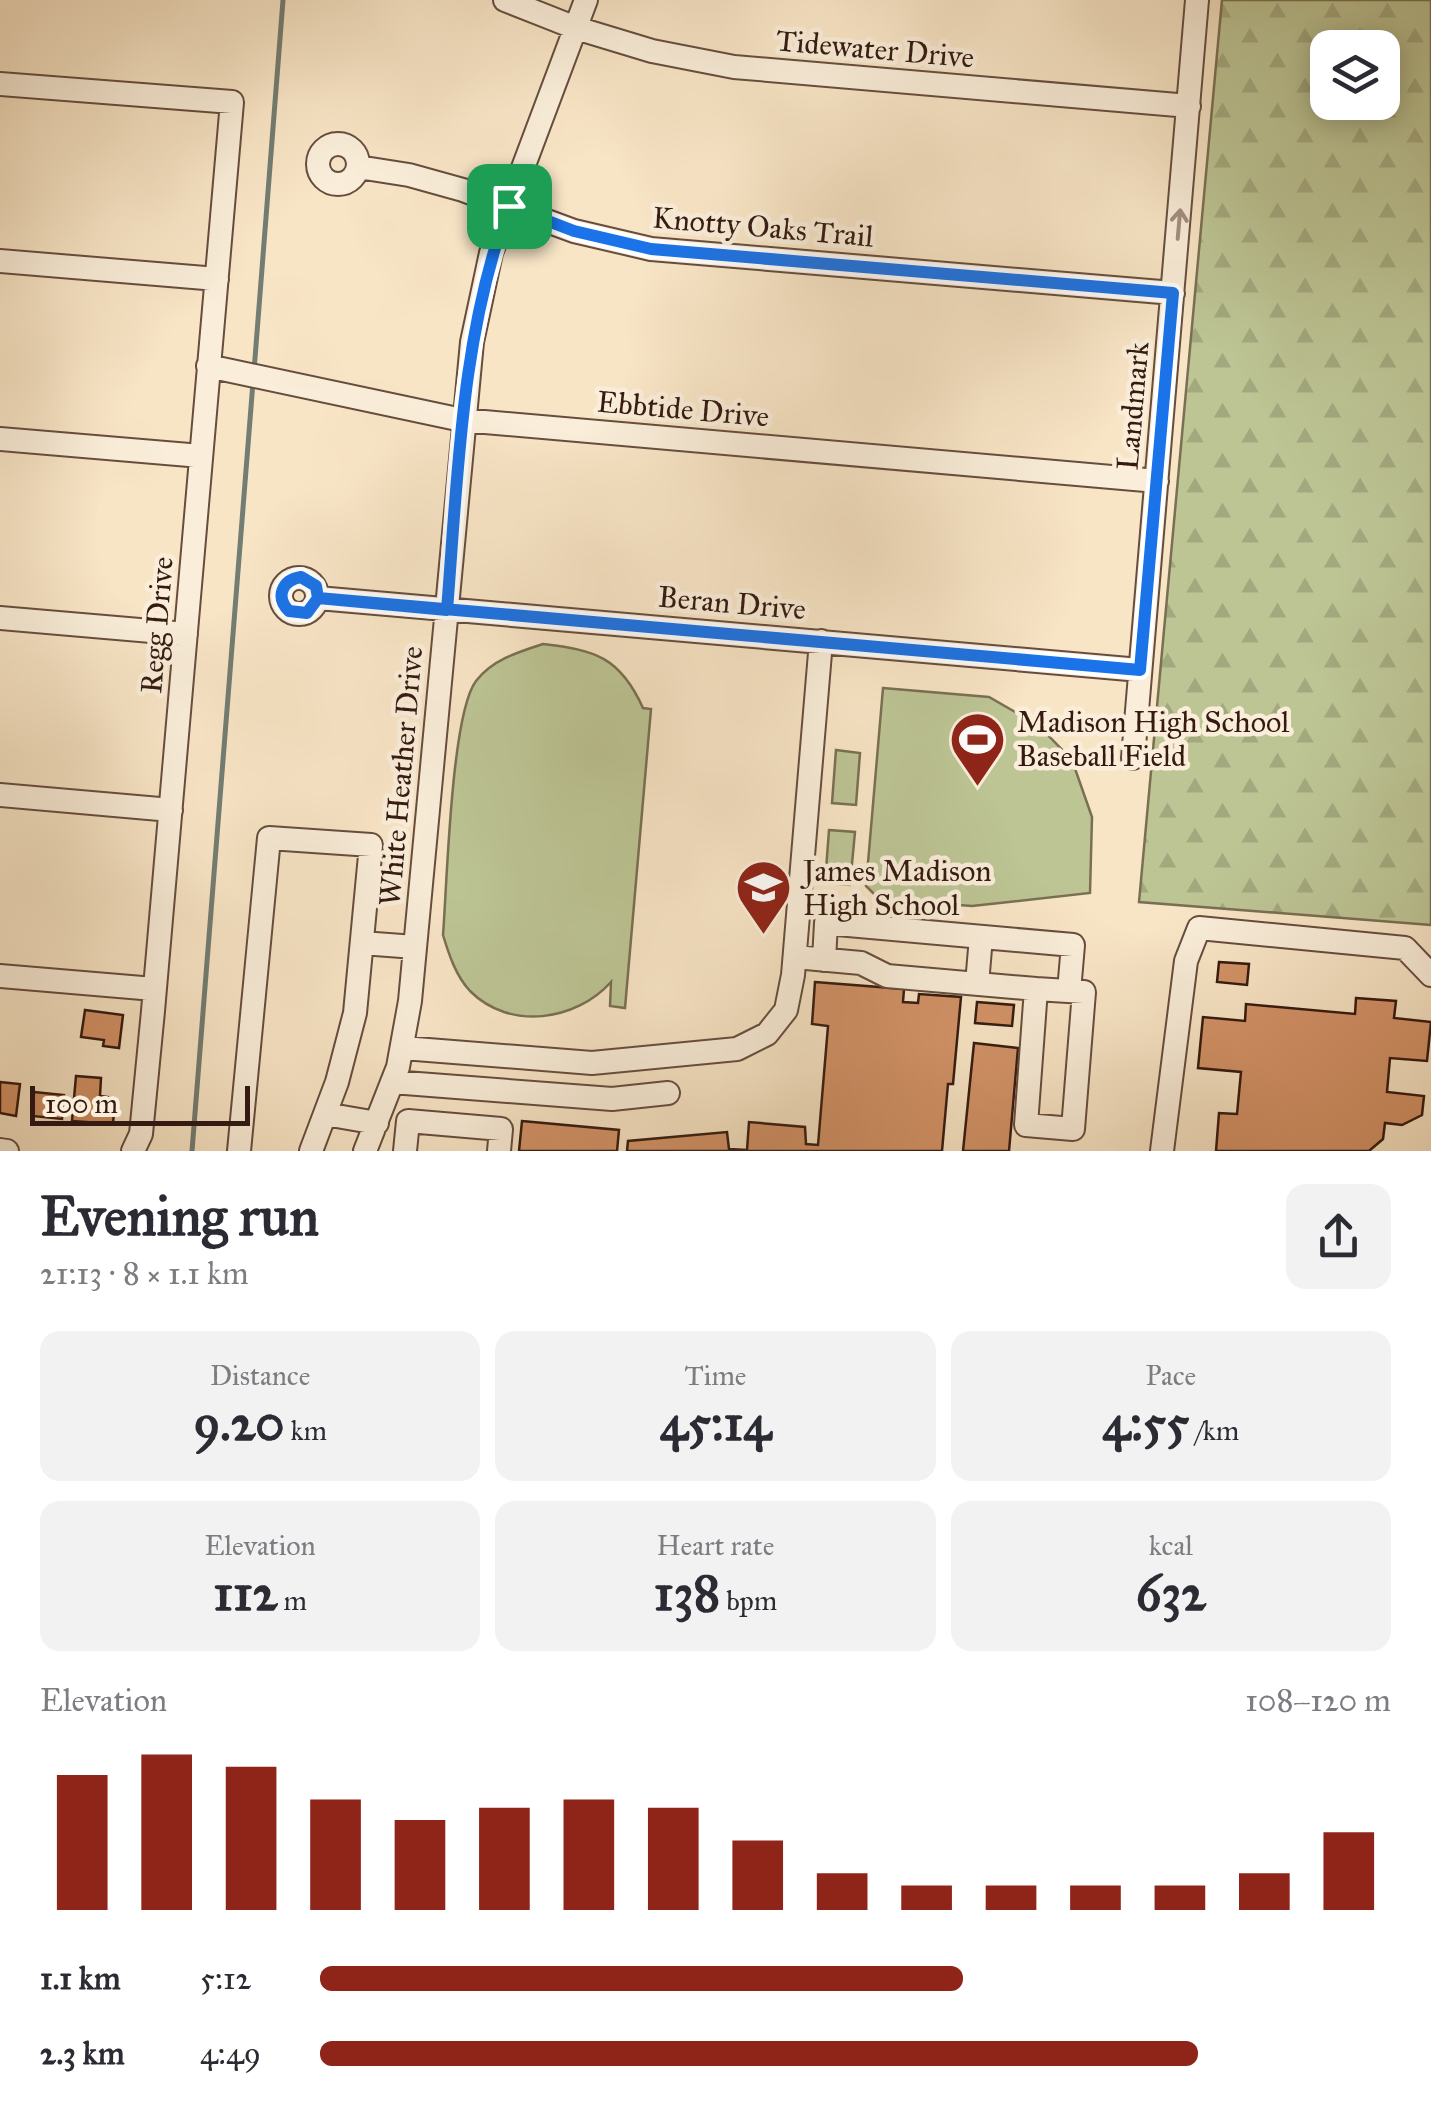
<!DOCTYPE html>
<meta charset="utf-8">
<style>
:root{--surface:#fff;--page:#f2f2f3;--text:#2b2b33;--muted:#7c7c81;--accent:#8f2418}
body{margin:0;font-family:"IM FELL Great Primer",serif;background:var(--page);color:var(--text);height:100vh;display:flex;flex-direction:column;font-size:38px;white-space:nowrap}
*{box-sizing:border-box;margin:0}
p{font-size:32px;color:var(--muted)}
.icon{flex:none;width:55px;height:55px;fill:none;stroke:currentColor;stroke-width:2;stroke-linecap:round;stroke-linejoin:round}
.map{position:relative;height:1151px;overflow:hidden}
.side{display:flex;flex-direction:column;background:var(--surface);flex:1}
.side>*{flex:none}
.controls{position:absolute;left:1310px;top:30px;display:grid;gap:20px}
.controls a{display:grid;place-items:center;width:90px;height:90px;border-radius:20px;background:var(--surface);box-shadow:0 5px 25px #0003;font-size:50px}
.scale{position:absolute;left:30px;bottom:25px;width:220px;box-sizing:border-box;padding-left:10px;border:5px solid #351a11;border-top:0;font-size:28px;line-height:35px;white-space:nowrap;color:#351a11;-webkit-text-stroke:8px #faeeda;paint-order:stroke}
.pin{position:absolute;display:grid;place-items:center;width:85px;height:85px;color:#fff;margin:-42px;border-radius:20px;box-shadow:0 5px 15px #0006}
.round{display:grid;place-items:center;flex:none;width:105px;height:105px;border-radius:20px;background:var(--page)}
.head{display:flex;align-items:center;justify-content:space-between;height:170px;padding:0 40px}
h1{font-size:55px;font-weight:700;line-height:75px}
.stats{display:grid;grid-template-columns:repeat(3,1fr);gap:15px;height:170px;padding:10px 40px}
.stats div{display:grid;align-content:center;border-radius:20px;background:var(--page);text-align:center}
.stats b{font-size:50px;font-weight:700}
.stats small{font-size:28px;font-weight:400}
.stats p{font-size:28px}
.chart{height:280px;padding:20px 40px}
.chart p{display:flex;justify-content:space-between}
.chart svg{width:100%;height:180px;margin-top:10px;stroke:var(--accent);stroke-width:6}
ul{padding:0 40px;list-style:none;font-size:32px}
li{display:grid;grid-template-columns:160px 120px 1fr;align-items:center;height:75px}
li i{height:25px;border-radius:12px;background:var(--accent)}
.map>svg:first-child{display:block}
</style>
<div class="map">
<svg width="1431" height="1151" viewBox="0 0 1431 1151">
<defs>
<pattern id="forest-firs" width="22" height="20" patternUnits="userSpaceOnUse" patternTransform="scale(2.5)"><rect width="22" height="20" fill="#bdc595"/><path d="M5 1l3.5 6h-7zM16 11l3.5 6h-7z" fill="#a3a97f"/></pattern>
</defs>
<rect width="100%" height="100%" fill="#f8e5c6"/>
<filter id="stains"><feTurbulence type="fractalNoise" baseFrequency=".002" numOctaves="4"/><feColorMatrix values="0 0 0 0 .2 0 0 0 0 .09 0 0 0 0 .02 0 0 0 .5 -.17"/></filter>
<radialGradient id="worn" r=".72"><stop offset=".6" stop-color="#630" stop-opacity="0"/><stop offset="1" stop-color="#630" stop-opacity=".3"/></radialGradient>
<path fill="#bdc595" stroke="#797053" stroke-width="2.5" d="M543,644C595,650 620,657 643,708L651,709L625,1008L610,1006L611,982C576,1021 510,1031 470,991C456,976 449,955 443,935C447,885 451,714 476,681C492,660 518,652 543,644Z
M883,688L989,697L1038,725L1072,760L1092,817L1090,893L972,906L879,899L866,886Z
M836,750L860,753L856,805L832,803Z
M829,830L855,832L850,885L825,883Z"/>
<path fill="url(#forest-firs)" stroke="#797053" stroke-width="2.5" fill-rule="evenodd" d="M1222,0H1431V925L1139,902ZM1328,48H1382V102H1328Z"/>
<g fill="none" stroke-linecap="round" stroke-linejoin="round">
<path stroke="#737d73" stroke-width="5" d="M254,371L283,0
M192,1151L253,382"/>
</g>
<path fill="#d29267" stroke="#351a11" stroke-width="2.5" d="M1219,962L1249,964L1247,985L1217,982Z
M815,982L904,989L903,1002L918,1003L919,994L961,997L953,1084H948L942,1151H627L628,1141L727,1132L729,1149L747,1150L749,1122L805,1127L806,1144L818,1145L828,1026L812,1024Z
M1356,998L1396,1001L1394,1018L1431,1022L1427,1061L1390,1058L1387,1092L1424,1096L1422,1115L1402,1125L1385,1123L1383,1139L1369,1151H1216L1219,1113L1237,1114L1241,1072L1198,1068L1203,1017L1245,1021L1246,1004L1355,1014Z
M977,1002L1014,1005L1012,1026L975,1023Z
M85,1010L123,1015L119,1048L103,1046L104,1040L81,1037Z
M974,1043L1018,1048L1009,1151H963Z
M76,1076L101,1078L100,1096L115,1098L113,1124L72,1121Z
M0,1082L20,1084L16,1116L0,1113Z
M34,1092L64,1095L62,1119L32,1116Z
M522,1121L619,1130L617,1151H519Z"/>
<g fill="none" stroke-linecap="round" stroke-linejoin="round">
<defs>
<path id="minor" d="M505,0L576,28L652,51L734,67L1189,106
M0,84L232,102L153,1011L141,1134L133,1151
M318 164a20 20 0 1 1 40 0a20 20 0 1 1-40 0Z
M358,167L409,175L463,190L574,231L651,249L1173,293
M0,261L217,279
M208,366L462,420L1157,481
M0,439L201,456
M281 596a18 18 0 1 1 36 0a18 18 0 1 1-36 0Z
M318,598L1140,670
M0,618L186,634
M1133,758L1197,0
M0,795L171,810
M362,943L415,947
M795,957L861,963L887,976L1036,989L1026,1125L1073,1129L1084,992L1036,989
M824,960L826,923L1073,945L1069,991
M0,976L154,989
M977,984L981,937
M403,1048L592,1063L737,1049L767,1034L786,1010L793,975L821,641
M392,1082L612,1099L668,1093
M325,1114L377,1123
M0,1150L7,1151
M239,1151L269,838L371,845L355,1013L337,1082L311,1151
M365,1151L398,1067L410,1001L472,342L491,253L586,0
M405,1151L408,1121L501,1129L499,1151
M1162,1151L1186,961L1199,928L1405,948L1431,975"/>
</defs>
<use href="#minor" stroke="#664d3e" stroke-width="26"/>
<use href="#minor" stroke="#faeeda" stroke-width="22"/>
</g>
<defs><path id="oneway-shaft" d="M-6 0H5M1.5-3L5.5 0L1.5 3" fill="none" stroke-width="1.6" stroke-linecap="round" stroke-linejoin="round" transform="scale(2.5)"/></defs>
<use stroke="#a18f80" href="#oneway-shaft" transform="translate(1179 224) rotate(-85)"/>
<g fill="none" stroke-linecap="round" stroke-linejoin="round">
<defs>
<path id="route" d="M509,206C461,335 458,473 447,610L318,598L307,613L289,611C275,597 282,580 301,577L316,586L318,598C592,623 866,645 1140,670L1173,293L651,249L574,231L509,206"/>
</defs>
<use href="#route" stroke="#fff" stroke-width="20"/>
<use href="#route" stroke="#1a73e8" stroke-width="12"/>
</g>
<defs>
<symbol id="stadium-pin" viewBox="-11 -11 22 30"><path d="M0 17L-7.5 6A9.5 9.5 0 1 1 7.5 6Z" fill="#8f2418" stroke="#faeeda"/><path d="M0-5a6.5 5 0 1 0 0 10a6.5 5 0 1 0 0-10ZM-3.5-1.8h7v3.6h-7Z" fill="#fff"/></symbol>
<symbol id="school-pin" viewBox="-11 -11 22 30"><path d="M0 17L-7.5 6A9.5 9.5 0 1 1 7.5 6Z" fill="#8f2418" stroke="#faeeda"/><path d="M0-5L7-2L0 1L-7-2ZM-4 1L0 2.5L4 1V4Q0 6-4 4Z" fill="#fff"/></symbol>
</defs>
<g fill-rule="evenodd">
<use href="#stadium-pin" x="946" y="708" width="63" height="86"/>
<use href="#school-pin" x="732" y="856" width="63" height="86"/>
</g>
<g text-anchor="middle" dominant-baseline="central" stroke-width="9" stroke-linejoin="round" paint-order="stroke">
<g font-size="30" fill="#351a11" stroke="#faeeda">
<text transform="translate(875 49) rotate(5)">Tidewater Drive</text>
<text transform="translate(763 227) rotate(5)">Knotty Oaks Trail</text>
<text transform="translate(1133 406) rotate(-85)">Landmark</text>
<text transform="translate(683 409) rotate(5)">Ebbtide Drive</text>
<text transform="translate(732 603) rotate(5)">Beran Drive</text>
<text transform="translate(157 625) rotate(-85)">Regg Drive</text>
<text transform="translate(401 776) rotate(-85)">White Heather Drive</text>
</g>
<g font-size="30" fill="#351a11" stroke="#faeeda" text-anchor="start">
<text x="1017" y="722">Madison High School<tspan x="1017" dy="34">Baseball Field</tspan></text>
<text x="803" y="871">James Madison<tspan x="803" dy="34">High School</tspan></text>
</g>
</g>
<rect width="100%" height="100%" filter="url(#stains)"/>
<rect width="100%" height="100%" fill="url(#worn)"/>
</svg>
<div class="controls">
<a><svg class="icon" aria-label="layers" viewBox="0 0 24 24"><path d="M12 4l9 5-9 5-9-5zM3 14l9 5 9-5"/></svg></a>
</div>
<div class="scale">100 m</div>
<div class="pin" style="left:509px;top:206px;background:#1e9e55"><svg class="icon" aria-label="arrive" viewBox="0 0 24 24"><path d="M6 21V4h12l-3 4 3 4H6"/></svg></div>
</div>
<section class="side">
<div class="head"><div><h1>Evening run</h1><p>21:13 · 8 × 1.1 km</p></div><a class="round"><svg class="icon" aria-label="share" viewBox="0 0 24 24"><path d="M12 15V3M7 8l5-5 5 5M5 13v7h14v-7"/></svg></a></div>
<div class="stats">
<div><p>Distance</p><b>9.20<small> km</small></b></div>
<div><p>Time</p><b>45:14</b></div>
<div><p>Pace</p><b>4:55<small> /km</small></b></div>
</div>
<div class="stats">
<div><p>Elevation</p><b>112<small> m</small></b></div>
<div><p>Heart rate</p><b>138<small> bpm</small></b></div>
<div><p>kcal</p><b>632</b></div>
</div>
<div class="chart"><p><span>Elevation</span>108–120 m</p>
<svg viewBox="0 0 160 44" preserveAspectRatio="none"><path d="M5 44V11M15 44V6M25 44V9M35 44V17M45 44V22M55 44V19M65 44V17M75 44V19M85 44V27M95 44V35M105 44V38M115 44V38M125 44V38M135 44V38M145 44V35M155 44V25"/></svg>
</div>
<ul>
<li><b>1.1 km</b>5:12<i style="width:60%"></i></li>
<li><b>2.3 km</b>4:49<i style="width:82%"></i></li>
</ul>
</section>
